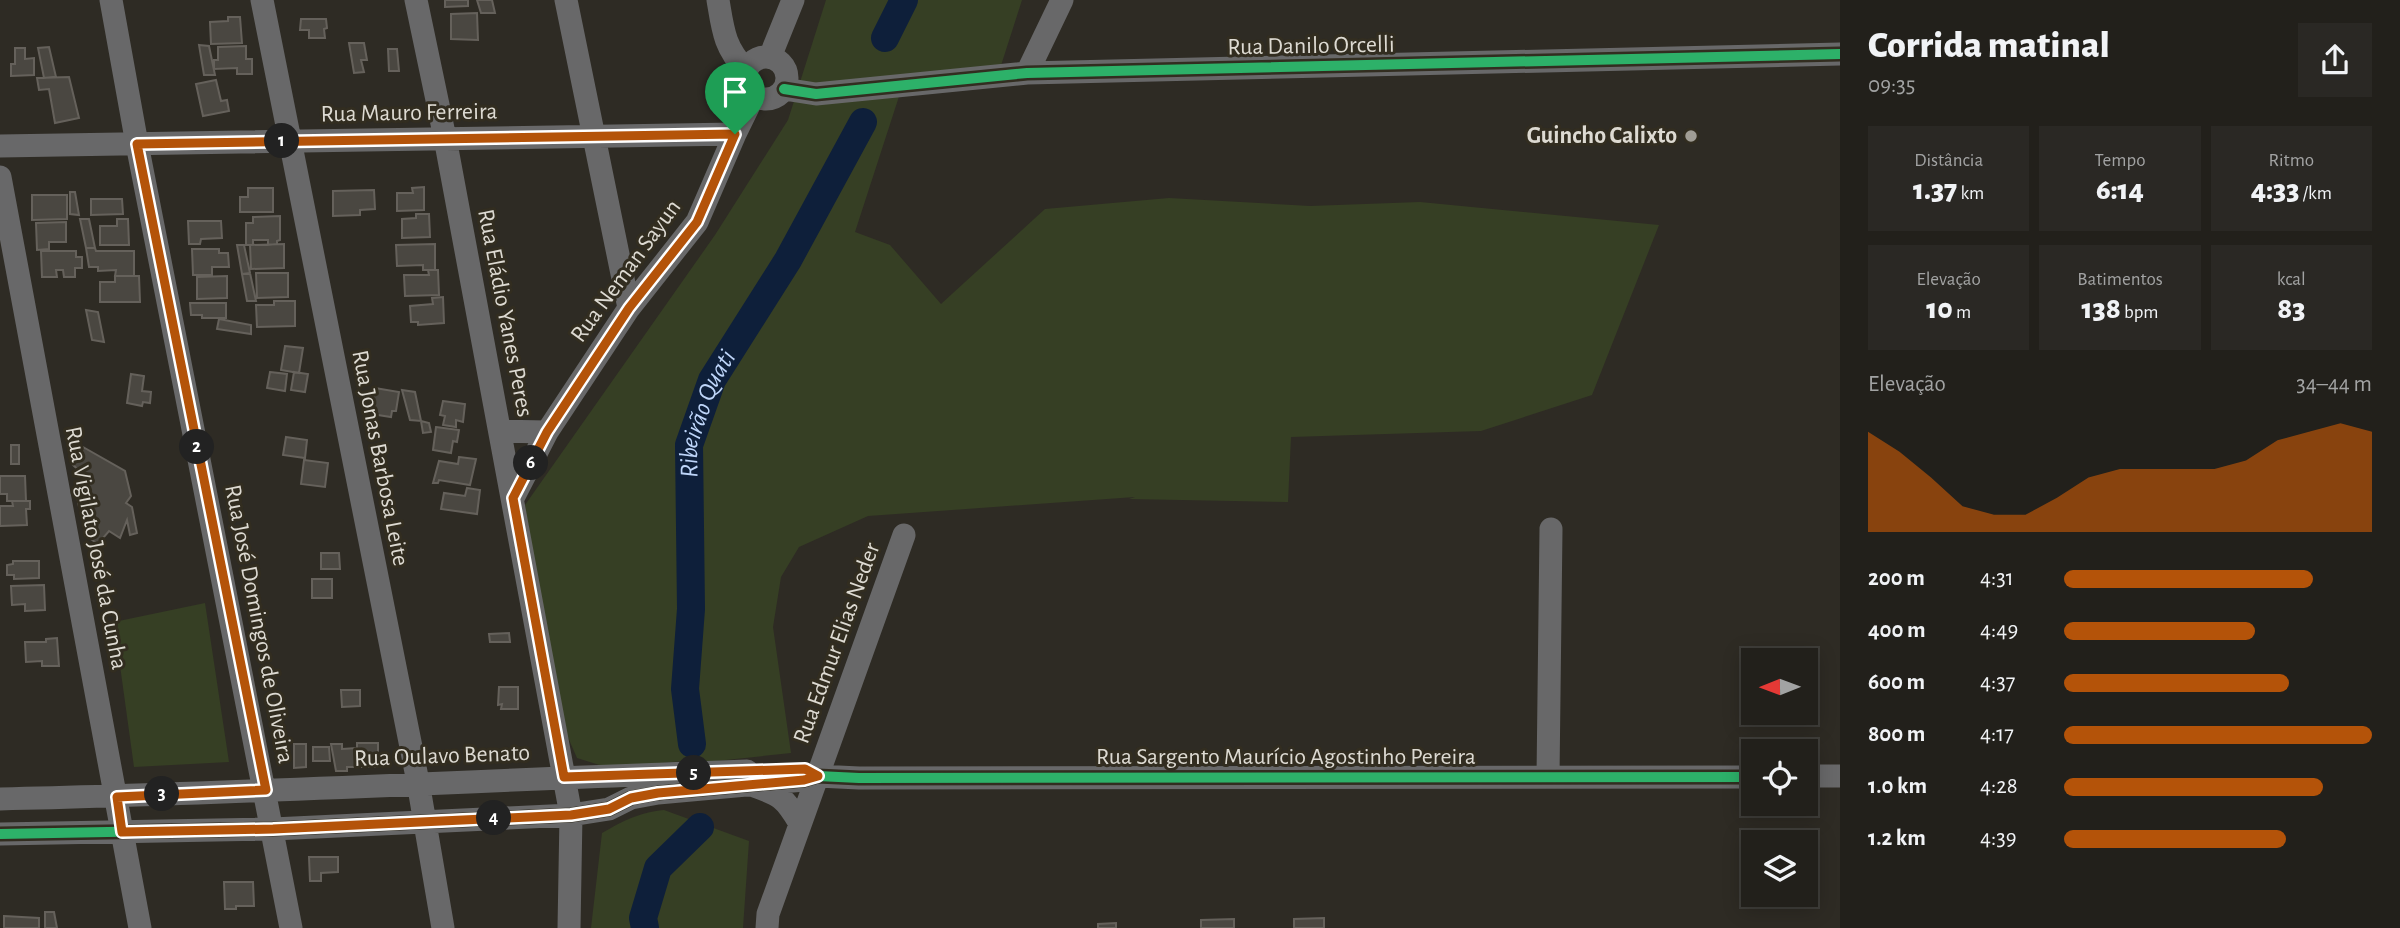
<!DOCTYPE html>
<html lang="pt">
<meta charset="utf-8">
<style>
:root{--surface:#22201b;--page:#2a2824;--text:#f1f3f6;--muted:#a2a3a3;--line:#3f3e3a;--accent:#b45309}
body{margin:0;font-family:"Alegreya Sans",sans-serif;background:var(--page);color:var(--text);height:100vh;display:flex;flex-direction:column;font-size:26px;white-space:nowrap}
*{box-sizing:border-box;margin:0}
p{font-size:23px;color:var(--muted)}
.icon{flex:none;width:38px;height:38px;fill:none;stroke:currentColor;stroke-width:2;stroke-linecap:round;stroke-linejoin:round}
.map{position:relative;flex:1;overflow:hidden}
.details{display:flex;flex-direction:column;background:var(--surface);width:560px}
.details>*{flex:none}
.needle{width:46px;rotate:269deg}
.tools{position:absolute;left:1741px;top:648px;display:grid;gap:14px}
.tools a{display:grid;place-items:center;width:77px;height:77px;border-radius:0px;background:var(--surface);box-shadow:0 4px 18px #0003,0 0 0 2px var(--line);font-size:35px}
.pin{position:absolute;display:grid;place-items:center;width:60px;height:60px;color:#fff;margin:-72px -30px;border-radius:50% 50% 50% 0;rotate:-45deg;box-shadow:0 0 7px #0007}
.pin .icon{rotate:45deg}
.km{position:absolute;width:35px;height:35px;margin:-18px;border-radius:50%;background:#222;color:#fff;font-size:19px;line-height:35px;text-align:center}
.round{display:grid;place-items:center;flex:none;width:74px;height:74px;border-radius:0px;background:var(--page)}
.head{display:flex;align-items:center;justify-content:space-between;height:119px;padding:0 28px}
h1{font-size:38px;font-weight:800;line-height:52px}
.metrics{display:grid;grid-template-columns:repeat(3,1fr);gap:10px;height:119px;padding:7px 28px}
.metrics div{display:grid;align-content:center;border-radius:0px;background:var(--page);text-align:center}
.metrics b{font-size:30px;font-weight:800}
.metrics small{font-size:19px;font-weight:400}
.metrics p{font-size:19px}
.chart{height:196px;padding:14px 28px}
.chart p{display:flex;justify-content:space-between}
.chart svg{width:100%;height:126px;margin-top:7px;fill:var(--accent);opacity:.7}
ul{padding:0 28px;list-style:none;font-size:23px}
li{display:grid;grid-template-columns:112px 84px 1fr;align-items:center;height:52px}
li i{height:18px;border-radius:9px;background:var(--accent)}
main{display:flex;flex:1;min-height:0}
.map>svg:first-child{display:block}
</style>
<main>
<div class="map">
<svg width="1840" height="928" viewBox="0 0 1840 928">
<rect width="100%" height="100%" fill="#2e2b24"/>
<path fill="#363f24" d="M826,0H1022L996,81L905,78L855,232L890,245L941,304L1045,209L1169,198L1310,206L1420,202L1659,225L1592,395L1481,431L1291,437L1288,502L1129,499L1135,497L868,516L799,547L781,577L773,627L791,753L716,761H683L609,768L577,758L560,719L525,505L715,235L788,120Z
M205,603L229,762L134,767L114,622Z
M664,810L749,841L743,928H591L602,833C625,820 638,813 664,810Z"/>
<g fill="none" stroke-linecap="round" stroke-linejoin="round">
<g stroke="#0e1f3a" stroke-width="28">
<path d="M885,38L904,0"/>
<path id="s1" d="M692,744L685,689L691,609L689,445L712,380L788,260L863,122"/>
<path d="M645,928L643,918L658,868L700,827"/>
</g>
</g>
<path fill="#4a4741" stroke="#65615b" stroke-width="2" d="M445,0H468V6L445,7Z
M477,0H492L495,13H481Z
M477,13L478,40L451,39V14Z
M228,17H240L242,43L211,44L210,22L228,21Z
M301,19H326L327,28L324,29L325,38H309V30H300Z
M349,43H364L367,60H361L364,72L354,73Z
M199,45L209,46L215,75H204Z
M246,46V59H252V74H237V68L214,69V60H218V47Z
M49,47L56,77L44,78L38,48Z
M15,48H25V59L34,58V75L11,76V64H15Z
M388,49H397L399,71H389Z
M69,77L79,118L55,123L49,89L39,90L37,78Z
M216,80L221,101L227,100L229,111L203,116L196,84Z
M424,187V210L397,211V193H413L412,188Z
M248,188H273V212H240V197H248Z
M374,190L375,209L360,210V215L333,216V191Z
M70,192H75L79,215L70,214Z
M32,195H67V219L32,220Z
M91,199H122L123,214L91,215Z
M416,214H429L430,237L402,238V219L416,218Z
M280,216V240L277,241V244L268,245V240H253V245H246V223H253V217Z
M80,219H89L95,248H86Z
M117,219H128L129,245H100V226H117Z
M188,221H221L222,238L201,239L200,244H189Z
M66,222V242H49V249L37,250L36,223Z
M284,244V268L251,269L250,245Z
M435,244V270H423V265L397,266L396,245Z
M237,245H244L250,273L242,274Z
M86,248H95L96,251H134V276H115L116,270L98,271V267H89Z
M192,249H219V253H228L229,267H212V275H193Z
M41,251H76V257H82V268H75V277H64L63,270H56L57,277H42Z
M428,270H438L439,295L405,296L404,275H429Z
M250,273L256,301H247L242,274Z
M256,273H288V297L257,298Z
M115,276H139L140,302H100V282H115Z
M227,276V298L197,299V277Z
M443,297L444,323L418,325V322H411L410,306L433,304L432,298Z
M274,301H295V326L257,327L256,305H274Z
M190,303H226V318H202V315H191Z
M86,310L98,312L104,342L92,340Z
M219,319L251,325V334L217,329Z
M285,346L303,348L299,373L281,370Z
M270,372L287,374L285,391L267,388Z
M294,372L308,374L305,392L291,390Z
M131,374L144,376L142,391L151,392L150,403L143,402L142,406L127,403Z
M375,388L399,392L396,411H392L391,417L371,414Z
M402,390L415,392L421,421L410,420Z
M443,401L465,404L463,422L456,420V427L443,425L445,416L440,415Z
M421,421L429,423L431,432L423,433Z
M436,427L459,430L457,442L453,441L451,453L433,450Z
M286,437L307,440L305,458L283,455Z
M11,445H19V464H11Z
M83,447L125,471L131,496L126,503L132,507L137,533L130,535L127,520L120,538L109,531L98,544L86,536L90,527L88,506L79,507L76,490L84,488L83,474L73,465Z
M459,457L476,459L470,485L439,480L438,483H433L439,461L458,464Z
M304,460L328,463L325,487L301,484Z
M0,476H25L26,501H7V494H0Z
M467,488L480,490L477,514L441,509L444,493L465,496Z
M12,501H30V509H26L27,525L0,526V506H13Z
M321,553H339L340,569H321Z
M13,561H39V578L14,579V575H7V565L13,564Z
M312,579H332V598H312Z
M44,585L45,610L25,611V604L12,605L11,586Z
M509,633L510,642H490L489,634Z
M57,638L59,666H42V661L26,662L25,642H46V639Z
M499,687H518V709H501L502,704L498,705Z
M341,690H360V706L342,707Z
M357,743H378V767H347V771H336L331,744H342V749L357,748Z
M294,744H306V767L294,768Z
M313,747H329L330,761H313Z
M309,857H338V872L321,873V881H310Z
M224,882H253L254,906H236V909H225Z
M45,912H54L57,928H45Z
M4,916L39,918V928H4Z
M1324,918V928H1294V919Z
M1234,919V928H1201V920Z
M1116,923V928H1098V924Z"/>
<g fill="none" stroke-linecap="round" stroke-linejoin="round">
<path stroke="#686869" stroke-width="23" d="M111,0L137,144L291,928
M262,0L418,782L443,928
M416,0L445,138L571,815L569,928
M566,0L629,308
M718,0C723,30 724,47 746,70
M745 78a21 21 0 1 1 42 0a21 21 0 1 1-42 0Z
M770,57L793,0
M1027,73L1062,0
M784,89L816,94L1027,73L1840,54
M0,146L735,134L754,95
M0,177L140,928
M501,431L547,432
M513,498L547,432L629,308L697,222L735,134
M1806,776H1840
M1548,777L1551,529
M754,786C780,795 785,798 799,822
M0,799C249,794 498,779 747,771
M0,834L273,829L571,815L609,809L631,798L658,793L804,780L818,776L859,778L1754,777
M767,928L768,914L904,535"/>
<defs>
<path id="cycleway" d="M784,89L816,94L1027,73L1840,54
M0,834L273,829L571,815L609,809L631,798L658,793L804,780L818,776L859,778L1754,777"/>
</defs>
<use href="#cycleway" stroke="#322d20" stroke-width="15"/>
<use href="#cycleway" stroke="#2db169" stroke-width="10"/>
</g>
<g fill="none" stroke-linecap="round" stroke-linejoin="round">
<defs>
<path id="route" d="M735,134L697,222L629,308L547,432L513,498L564,777L805,769L818,776L804,780L658,793L631,798L609,809L571,815L273,829L122,832L117,797L266,790L137,144Z"/>
</defs>
<use href="#route" stroke="#fff" stroke-width="14"/>
<use href="#route" stroke="#b45309" stroke-width="9"/>
</g>
<circle fill="#a09d95" stroke="#322d20" stroke-width="2.5" cx="1691" cy="136" r="7"/>
<g text-anchor="middle" dominant-baseline="central" stroke-width="6" stroke-linejoin="round" paint-order="stroke">
<g font-size="24" fill="#dddad2" stroke="#322d20">
<text transform="translate(1311 46) rotate(-1)">Rua Danilo Orcelli</text>
<text transform="translate(409 113) rotate(-1)">Rua Mauro Ferreira</text>
<text transform="translate(626 271) rotate(-54)">Rua Neman Sayun</text>
<text transform="translate(505 313) rotate(79)">Rua Eládio Yanes Peres</text>
<text transform="translate(380 458) rotate(79)">Rua Jonas Barbosa Leite</text>
<text transform="translate(96 548) rotate(79)">Rua Vigilato José da Cunha</text>
<text transform="translate(259 624) rotate(79)">Rua José Domingos de Oliveira</text>
<text transform="translate(837 643) rotate(-70)">Rua Edmur Elias Neder</text>
<text transform="translate(442 756) rotate(-2)">Rua Oulavo Benato</text>
<text x="1286" y="757">Rua Sargento Maurício Agostinho Pereira</text>
</g>
<g font-size="24" font-weight="bold" fill="#dddad2" stroke="#322d20" text-anchor="end">
<text x="1677" y="136">Guincho Calixto</text>
</g>
<g font-size="26" font-style="italic" fill="#bed5f9" stroke="#322d20">
<text stroke="none"><textPath href="#s1" startOffset="334">Ribeirão Quati</textPath></text>
</g>
</g>
</svg>
<div class="tools">
<a><svg class="needle" viewBox="-14 -14 28 28"><path d="M0-13l5 13h-10z" fill="#e53935"/><path d="M0 13l5-13h-10z" fill="#a2a3a3"/></svg></a>
<a><svg class="icon" aria-label="locate" viewBox="0 0 24 24"><circle cx="12" cy="12" r="6"/><path d="M12 2v4M12 18v4M2 12h4M18 12h4"/></svg></a>
<a><svg class="icon" aria-label="layers" viewBox="0 0 24 24"><path d="M12 4l9 5-9 5-9-5zM3 14l9 5 9-5"/></svg></a>
</div>
<div class="pin" style="left:735px;top:134px;background:#1e9e55"><svg class="icon" aria-label="arrive" viewBox="0 0 24 24"><path d="M6 21V4h12l-3 4 3 4H6"/></svg></div>
<b class="km" style="left:282px;top:141px">1</b>
<b class="km" style="left:197px;top:447px">2</b>
<b class="km" style="left:162px;top:794px">3</b>
<b class="km" style="left:494px;top:818px">4</b>
<b class="km" style="left:694px;top:773px">5</b>
<b class="km" style="left:531px;top:463px">6</b>
</div>
<section class="details">
<div class="head"><div><h1>Corrida matinal</h1><p>09:35</p></div><a class="round"><svg class="icon" aria-label="share" viewBox="0 0 24 24"><path d="M12 15V3M7 8l5-5 5 5M5 13v7h14v-7"/></svg></a></div>
<div class="metrics">
<div><p>Distância</p><b>1.37<small> km</small></b></div>
<div><p>Tempo</p><b>6:14</b></div>
<div><p>Ritmo</p><b>4:33<small> /km</small></b></div>
</div>
<div class="metrics">
<div><p>Elevação</p><b>10<small> m</small></b></div>
<div><p>Batimentos</p><b>138<small> bpm</small></b></div>
<div><p>kcal</p><b>83</b></div>
</div>
<div class="chart"><p><span>Elevação</span>34–44 m</p>
<svg viewBox="0 0 160 44" preserveAspectRatio="none"><path d="M0 44V9L10 16L20 25L30 35L40 38L50 38L60 32L70 25L80 22L90 22L100 22L110 22L120 19L130 12L140 9L150 6L160 9V44z"/></svg>
</div>
<ul>
<li><b>200 m</b>4:31<i style="width:81%"></i></li>
<li><b>400 m</b>4:49<i style="width:62%"></i></li>
<li><b>600 m</b>4:37<i style="width:73%"></i></li>
<li><b>800 m</b>4:17<i style="width:100%"></i></li>
<li><b>1.0 km</b>4:28<i style="width:84%"></i></li>
<li><b>1.2 km</b>4:39<i style="width:72%"></i></li>
</ul>
</section>
</main>
